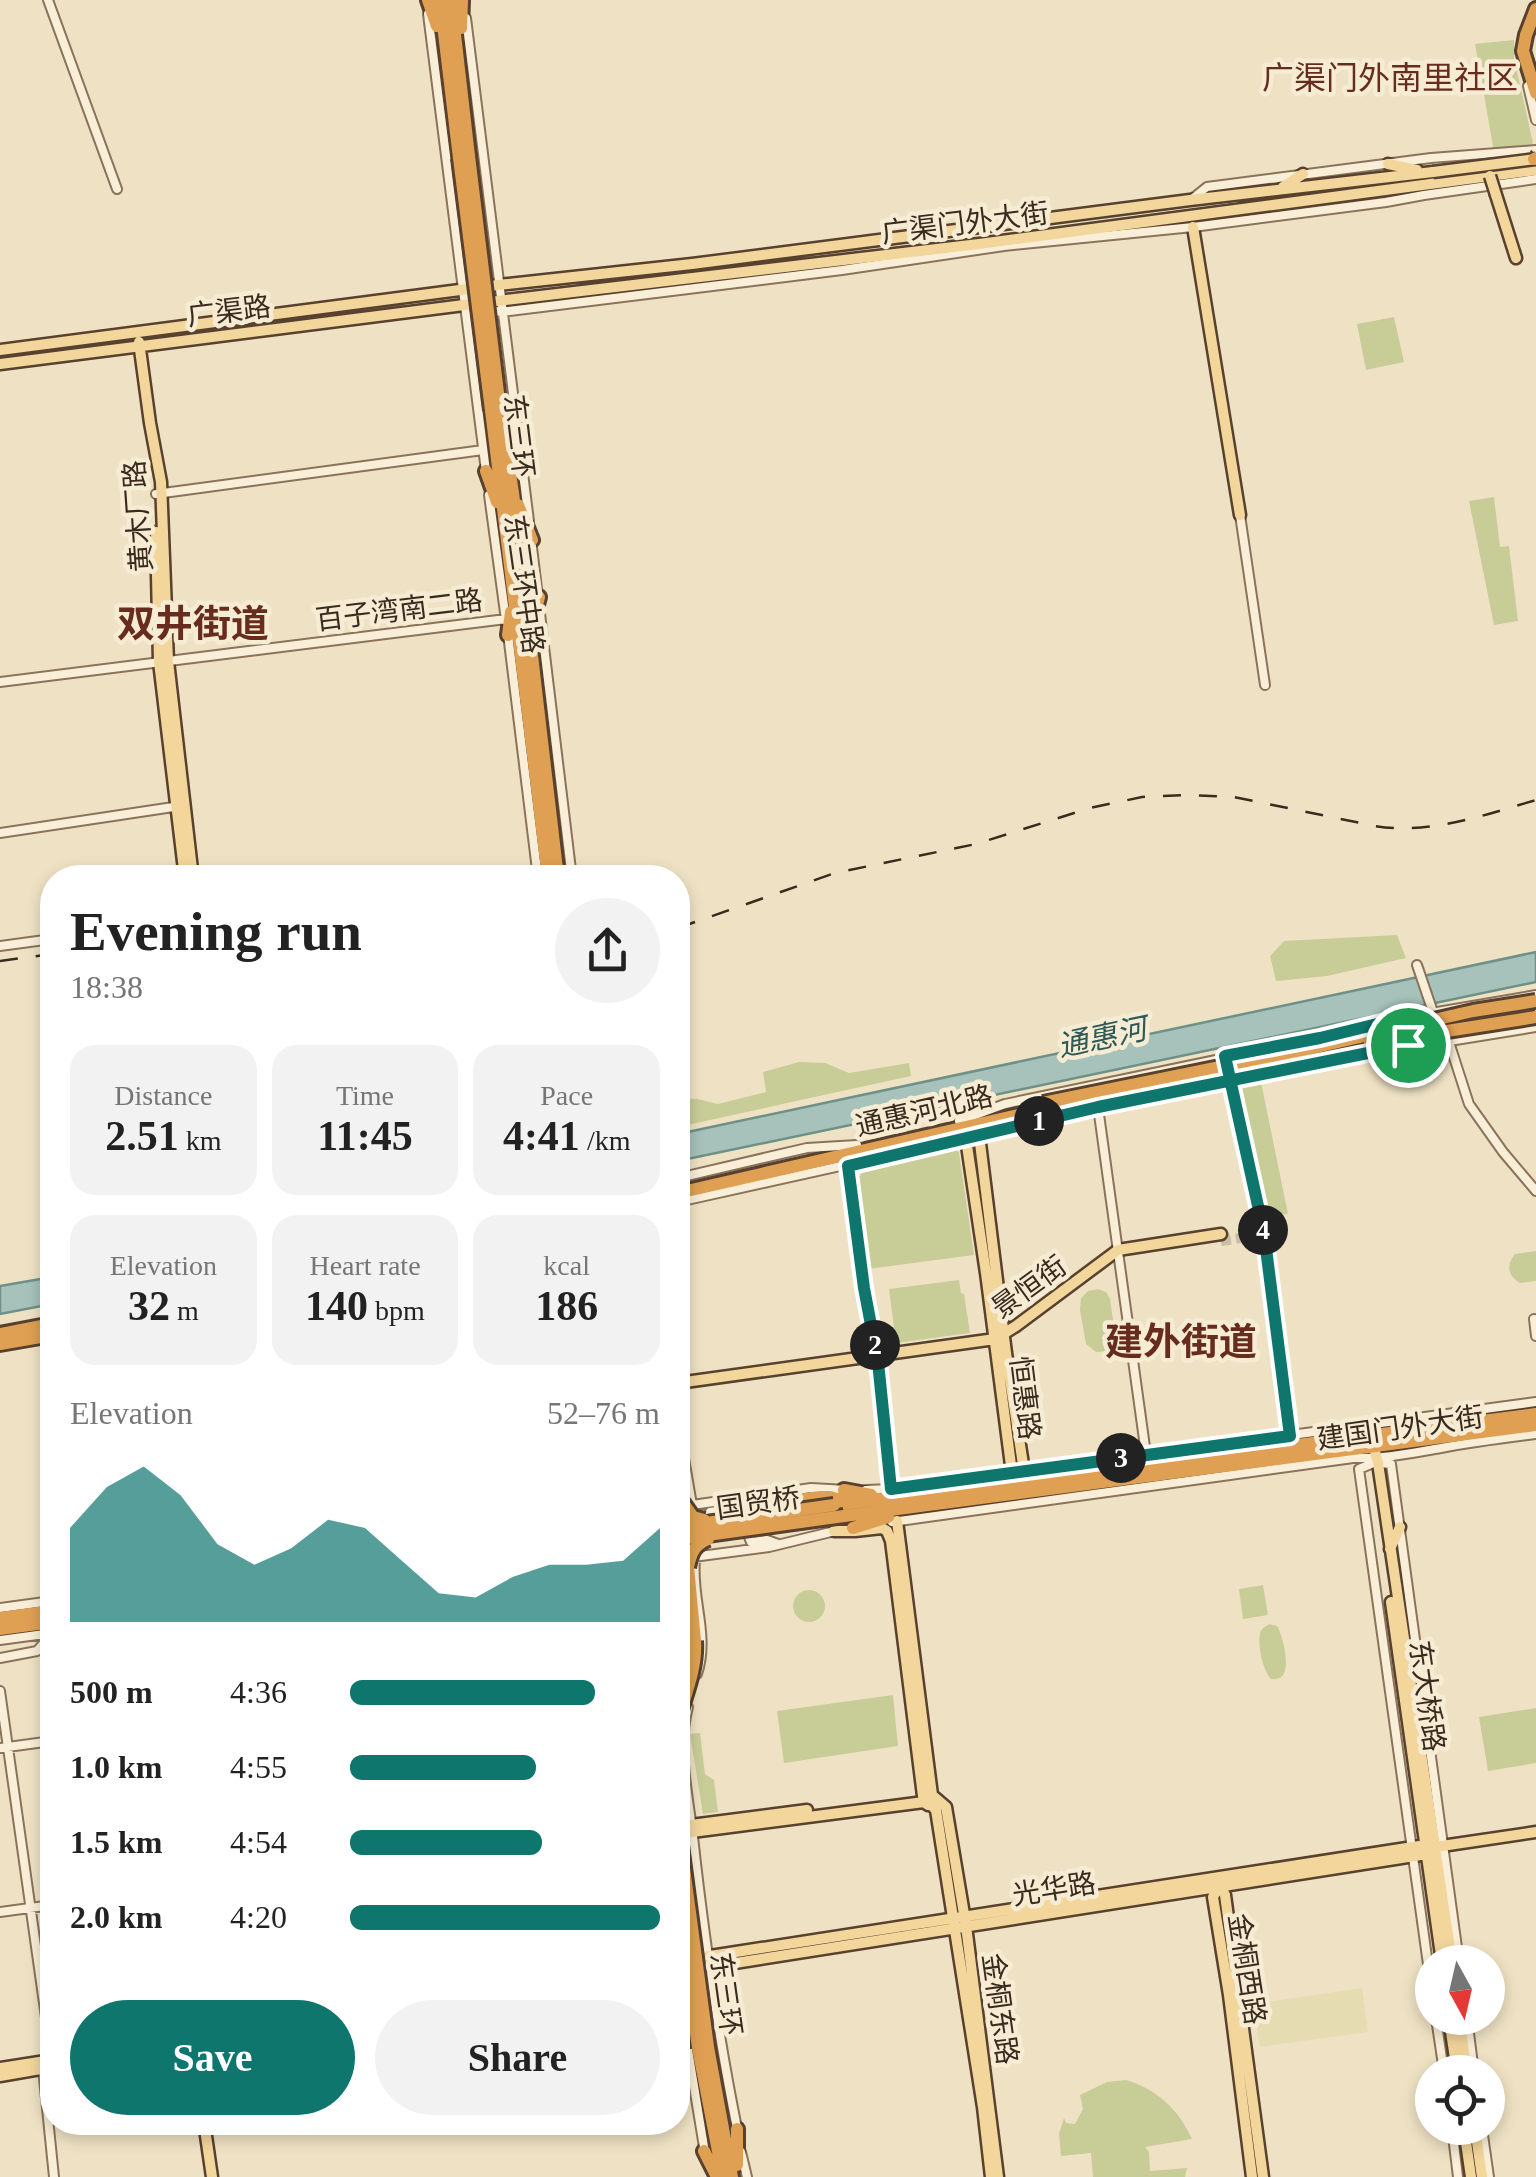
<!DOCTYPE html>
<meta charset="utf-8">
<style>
:root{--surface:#fff;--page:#f2f2f2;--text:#222;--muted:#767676;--accent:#0f766e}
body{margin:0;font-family:"Times New Roman","Noto Sans SC",serif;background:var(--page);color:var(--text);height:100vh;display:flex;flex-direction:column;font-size:38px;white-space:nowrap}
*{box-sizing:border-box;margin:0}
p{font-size:32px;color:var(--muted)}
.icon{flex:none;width:55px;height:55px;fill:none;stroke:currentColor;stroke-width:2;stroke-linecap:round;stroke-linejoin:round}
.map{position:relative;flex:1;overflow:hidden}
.drawer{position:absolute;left:40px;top:865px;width:650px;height:1270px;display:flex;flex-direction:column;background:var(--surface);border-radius:40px;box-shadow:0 5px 15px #0003}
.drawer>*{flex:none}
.needle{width:65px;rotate:172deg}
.buttons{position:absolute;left:1415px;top:1945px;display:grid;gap:20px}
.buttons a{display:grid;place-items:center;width:90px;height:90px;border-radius:50%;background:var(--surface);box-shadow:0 5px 15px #0003;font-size:50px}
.pin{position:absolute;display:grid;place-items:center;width:85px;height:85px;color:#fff;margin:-42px;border:5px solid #fff;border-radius:50%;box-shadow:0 2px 10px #0007}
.km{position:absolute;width:50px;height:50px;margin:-25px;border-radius:50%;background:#222;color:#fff;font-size:28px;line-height:50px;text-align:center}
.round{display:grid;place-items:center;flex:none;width:105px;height:105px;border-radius:52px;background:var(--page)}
.headline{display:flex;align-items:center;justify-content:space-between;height:170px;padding:0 30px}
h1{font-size:55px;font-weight:600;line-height:75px}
.stats{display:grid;grid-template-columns:repeat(3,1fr);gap:15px;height:170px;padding:10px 30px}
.stats div{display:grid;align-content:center;border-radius:25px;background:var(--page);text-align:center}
.stats b{font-size:42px;font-weight:600}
.stats small{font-size:28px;font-weight:400}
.stats p{font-size:28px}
.chart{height:280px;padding:20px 30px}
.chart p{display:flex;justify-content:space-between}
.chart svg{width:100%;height:180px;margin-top:10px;fill:var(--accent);opacity:.7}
.button{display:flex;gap:20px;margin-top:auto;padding:20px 30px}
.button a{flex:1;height:115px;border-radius:60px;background:var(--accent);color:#fff;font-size:40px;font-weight:600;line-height:115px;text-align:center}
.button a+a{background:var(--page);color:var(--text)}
ul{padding:0 30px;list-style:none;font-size:32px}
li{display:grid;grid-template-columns:160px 120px 1fr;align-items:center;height:75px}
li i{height:25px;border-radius:12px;background:var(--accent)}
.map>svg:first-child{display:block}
</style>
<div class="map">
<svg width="1536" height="2177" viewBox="0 0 1536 2177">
<rect width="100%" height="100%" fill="#efe2c4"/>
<path fill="#e5dcb2" d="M1362,1988L1368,2032L1260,2047L1253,2004Z"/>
<path fill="#c8cd98" d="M1514,40V58L1533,143L1527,148L1494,152L1475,44Z
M1394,317L1404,362L1366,370L1357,324Z
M1494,497L1500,547L1509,546L1518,621L1494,625L1469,501Z
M1397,935L1406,958L1327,976L1276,981L1270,956L1284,941Z
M799,1062L825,1063L849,1073L909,1063L911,1076L678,1127V1098L697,1099L718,1104L766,1092L763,1072Z
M1261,1082L1288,1214L1262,1217L1240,1091L1242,1086Z
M956,1149L959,1153L974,1255L868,1269L856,1181L862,1173Z
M1536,1251V1281L1520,1283C1507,1275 1506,1265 1515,1254Z
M959,1280L961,1293L964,1294L970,1333L896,1343L889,1289Z
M1098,1289L1106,1292L1110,1299L1116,1340L1110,1351L1096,1352L1086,1344L1080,1310L1081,1298L1088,1291Z
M1263,1585L1268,1615L1243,1619L1239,1589Z
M793 1606a16 16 0 1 1 32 0a16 16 0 1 1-32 0Z
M1269,1624L1277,1626C1283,1636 1292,1671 1280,1678C1277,1679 1274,1679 1271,1679C1263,1671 1255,1639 1262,1629C1264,1627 1267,1626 1269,1624Z
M893,1695L898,1746L784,1763L777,1711Z
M1536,1708V1763L1488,1771L1479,1717Z
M700,1733L705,1774L714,1780L718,1812L703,1814L690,1734Z
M1126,2080C1157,2089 1179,2110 1192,2139L1145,2147L1149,2152L1150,2171L1187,2168L1185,2177H1093L1091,2153L1061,2156L1059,2134L1064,2118L1066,2123L1075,2124L1083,2109L1080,2095L1107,2082Z"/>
<path fill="#a6c2ba" stroke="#6d9187" stroke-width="2.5" d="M1536,952V982L678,1161V1134Z
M52,1277V1304L0,1314V1286Z"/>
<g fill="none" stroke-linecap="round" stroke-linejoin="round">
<path stroke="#cbbda3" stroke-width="10" stroke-dasharray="10 5" stroke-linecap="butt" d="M1221,1241L1247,1237"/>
<defs>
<path id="minor" d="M48,0L117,189
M428,14L486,471
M466,18L529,521
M1528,86L1536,120
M1192,199L1207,187L1431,158L1536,150
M485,309L501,312L842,270L1004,246L1193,227L1386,202L1424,195L1536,179
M156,494L483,450
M489,495L506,620
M1240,515L1265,685
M531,539L572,878
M508,634L538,878
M0,682L506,619
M0,833L180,806
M0,946L52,939
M1417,965L1433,1012
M1449,1042L1469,1104L1503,1152L1536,1191
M1437,1043L1536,1027
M1229,1076L1264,1233L1290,1437
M1098,1107L1146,1454
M959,1121L1005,1104L1321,1038L1402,1018L1536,995
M1025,1125L1230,1079L1408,1045
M847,1165L865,1288L878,1362L891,1489
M678,1178L807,1148L857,1145
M678,1202L1007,1129
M1534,1319L1536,1336
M678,1423L692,1505
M1378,1463L1391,1464L1459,1962
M1371,1464L1359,1469L1432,1993
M866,1490L891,1489L1536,1402
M678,1507L811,1488L847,1490
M705,1520L710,1512L747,1507
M892,1522L1353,1458C1384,1459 1411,1453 1441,1448C1472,1442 1504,1438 1536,1434
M746,1529L751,1542L767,1540L778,1544
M678,1559L769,1547L839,1530
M695,1560C691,1598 710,1636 697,1674
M0,1608L52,1601
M678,1632L688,1679
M0,1640L52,1633
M0,1658L37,1651L52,1634
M0,1691L52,2060
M688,1707C677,1749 688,1794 693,1837C704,1936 718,2035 738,2133
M0,1748L52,1741
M0,1912L52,1905
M678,1989L705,2153
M1436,2018L1444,2072
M1467,2018L1474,2072
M43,2069L54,2177
M1452,2128L1458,2177
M1482,2128L1489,2177
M741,2152L747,2177"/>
<path id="major" d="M1388,164L1417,170
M1283,187L1303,174
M1496,195L1516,258
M1193,227L1240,515
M139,342L150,423L161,482L168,661L193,878
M0,350L498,285L692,264L1190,200L1433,172
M0,364L464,305L979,244L1536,170
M156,532L159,662L185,878
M979,1135L1006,1353L1024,1471
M966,1139L986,1273L1012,1473L1006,1484
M1246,1231L1264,1233
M678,1383L995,1339L1016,1326L1118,1250L1221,1234
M1372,1440L1378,1463L1452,1962
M897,1521L932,1795
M834,1531H855L882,1528L887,1531L891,1541L923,1796L936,1810L983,2107L991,2177
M1390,1549L1400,1527
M1391,1602L1442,1962
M932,1795L946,1807L966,1926L998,2177
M691,1825L807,1810
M692,1832L924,1802L928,1805
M1220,1885L1213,1897L1229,1995L1252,2177
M1220,1885L1225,1895L1263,2177
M678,1961L1426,1845
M678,1972L1427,1854L1435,1847L1536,1832
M1449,2018L1457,2072
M1459,2018L1467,2072
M0,2068L52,2060
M0,2076L52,2067
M204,2122L212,2177
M1464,2128L1471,2177
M1475,2128L1482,2177"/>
<path id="highway" d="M428,0L437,26
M440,0L459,158
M451,0L469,156
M1536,9L1526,35L1523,51L1536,93
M461,28L462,0
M500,409L513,493L558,878
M491,410L548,878
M486,471L497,502
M518,505L532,540
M531,628L539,597
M508,635L511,612
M1408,1045L1440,1037
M994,1125H1025
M678,1193L1049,1108
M0,1334L52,1324
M0,1344L52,1335
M678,1482L681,1500
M844,1490L871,1495
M834,1505L1536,1414
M747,1507L820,1497H830L846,1502
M844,1516L1536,1425
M853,1528L888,1517
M688,1567L695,1641
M0,1618L52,1611
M0,1629L52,1622
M678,1904L682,1934
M708,2047L732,2177
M698,2048L723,2177
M704,2151L717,2177
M737,2165V2129"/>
</defs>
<use href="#minor" stroke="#8a735a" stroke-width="12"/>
<use href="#major" stroke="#58412e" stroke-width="15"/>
<use href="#highway" stroke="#58412e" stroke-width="18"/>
<use href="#minor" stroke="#f9efd8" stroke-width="8"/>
<use href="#major" stroke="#f2d69c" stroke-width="10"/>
<use href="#highway" stroke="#dfa054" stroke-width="12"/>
<path stroke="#3a2b1e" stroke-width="2.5" stroke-dasharray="18 18" stroke-linecap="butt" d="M678,928L835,873L976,844L1090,808L1142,797L1189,795L1234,797L1375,826C1430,835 1484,815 1536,800
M0,961L52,954"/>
<defs>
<path id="major-bridge" d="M1433,172L1536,159
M1490,176L1496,195"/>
<path id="highway-bridge" d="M469,156L500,409
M459,158L491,410
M1534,159L1536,158
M1370,1043L1536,1017
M1043,1103L1299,1051L1473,1011L1536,1001
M681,1500L693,1517L704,1520
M678,1527L834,1505
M678,1539L844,1516
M688,1567C691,1553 694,1545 708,1539
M678,1659L690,1654L694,1644
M678,1720C685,1695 697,1668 695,1641
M678,1823L708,2047
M682,1934L698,2048"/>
</defs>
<use href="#major-bridge" stroke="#58412e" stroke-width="15" stroke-linecap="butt"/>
<use href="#highway-bridge" stroke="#58412e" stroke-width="18" stroke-linecap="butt"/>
<use href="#major-bridge" stroke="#f2d69c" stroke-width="10"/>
<use href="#highway-bridge" stroke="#dfa054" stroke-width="12"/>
</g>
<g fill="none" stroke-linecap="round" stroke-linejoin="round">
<defs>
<path id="route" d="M1408,1045L1098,1107L848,1166L864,1288L878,1362L891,1489L1290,1436L1264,1233L1230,1079L1225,1056L1320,1038L1402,1018L1408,1045"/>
</defs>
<use href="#route" stroke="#fff" stroke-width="20"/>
<use href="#route" stroke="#0f766e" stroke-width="12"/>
</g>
<g text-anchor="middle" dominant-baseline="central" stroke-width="9" stroke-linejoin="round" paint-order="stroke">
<g font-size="28" fill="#3a2b1e" stroke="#f6ecd4">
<text transform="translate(965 223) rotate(-7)">广渠门外大街</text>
<text transform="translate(229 311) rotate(-7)">广渠路</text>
<text transform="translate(519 436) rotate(83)">东三环</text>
<text transform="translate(138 516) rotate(-94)">黄木厂路</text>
<text transform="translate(524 584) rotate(82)">东三环中路</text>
<text transform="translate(399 610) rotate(-7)">百子湾南二路</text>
<text transform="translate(924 1111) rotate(-13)">通惠河北路</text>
<text transform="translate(1029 1287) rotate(-36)">景恒街</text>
<text transform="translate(1025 1398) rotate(83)">恒惠路</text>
<text transform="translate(1400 1428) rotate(-8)">建国门外大街</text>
<text transform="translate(758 1503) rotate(-8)">国贸桥</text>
<text transform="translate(1427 1696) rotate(82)">东大桥路</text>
<text transform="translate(1054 1889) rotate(-9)">光华路</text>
<text transform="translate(1247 1969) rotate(81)">金桐西路</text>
<text transform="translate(726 1994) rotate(82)">东三环</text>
<text transform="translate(1000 2009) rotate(82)">金桐东路</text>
</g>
<g font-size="30" font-style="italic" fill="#2e5a56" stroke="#f6ecd4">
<text transform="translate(1102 1037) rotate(-12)">通惠河</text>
</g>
<g font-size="32" fill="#672c1d" stroke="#f6ecd4">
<text x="1390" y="78">广渠门外南里社区</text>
</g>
<g font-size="38" font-weight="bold" fill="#672c1d" stroke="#f6ecd4">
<text x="193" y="624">双井街道</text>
<text x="1181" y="1342">建外街道</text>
</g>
</g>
</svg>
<div class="buttons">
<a><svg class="needle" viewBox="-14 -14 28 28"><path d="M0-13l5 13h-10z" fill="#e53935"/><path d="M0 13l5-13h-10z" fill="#767676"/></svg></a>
<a><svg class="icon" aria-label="locate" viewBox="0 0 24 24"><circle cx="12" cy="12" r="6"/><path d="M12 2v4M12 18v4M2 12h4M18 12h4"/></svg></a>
</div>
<div class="pin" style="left:1408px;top:1045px;background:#1e9e55"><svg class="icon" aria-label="arrive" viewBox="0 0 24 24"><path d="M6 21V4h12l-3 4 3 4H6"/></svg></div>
<b class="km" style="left:1039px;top:1121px">1</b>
<b class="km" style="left:875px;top:1345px">2</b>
<b class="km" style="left:1121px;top:1458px">3</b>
<b class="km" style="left:1263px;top:1230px">4</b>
<section class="drawer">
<div class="headline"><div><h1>Evening run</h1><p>18:38</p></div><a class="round"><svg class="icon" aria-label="share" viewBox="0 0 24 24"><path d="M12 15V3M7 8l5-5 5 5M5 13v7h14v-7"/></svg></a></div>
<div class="stats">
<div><p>Distance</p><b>2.51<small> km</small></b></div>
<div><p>Time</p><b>11:45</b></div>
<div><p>Pace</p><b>4:41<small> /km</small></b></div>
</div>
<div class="stats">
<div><p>Elevation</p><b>32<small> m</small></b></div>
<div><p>Heart rate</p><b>140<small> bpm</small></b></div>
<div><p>kcal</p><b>186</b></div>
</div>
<div class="chart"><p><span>Elevation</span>52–76 m</p>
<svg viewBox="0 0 160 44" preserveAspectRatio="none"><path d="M0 44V21L10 11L20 6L30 13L40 25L50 30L60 26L70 19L80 21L90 29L100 37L110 38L120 33L130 30L140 30L150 29L160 21V44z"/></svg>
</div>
<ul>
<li><b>500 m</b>4:36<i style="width:79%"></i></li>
<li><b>1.0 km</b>4:55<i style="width:60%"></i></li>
<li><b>1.5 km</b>4:54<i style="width:62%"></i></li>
<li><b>2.0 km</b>4:20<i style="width:100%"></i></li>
</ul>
<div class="button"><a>Save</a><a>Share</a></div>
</section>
</div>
